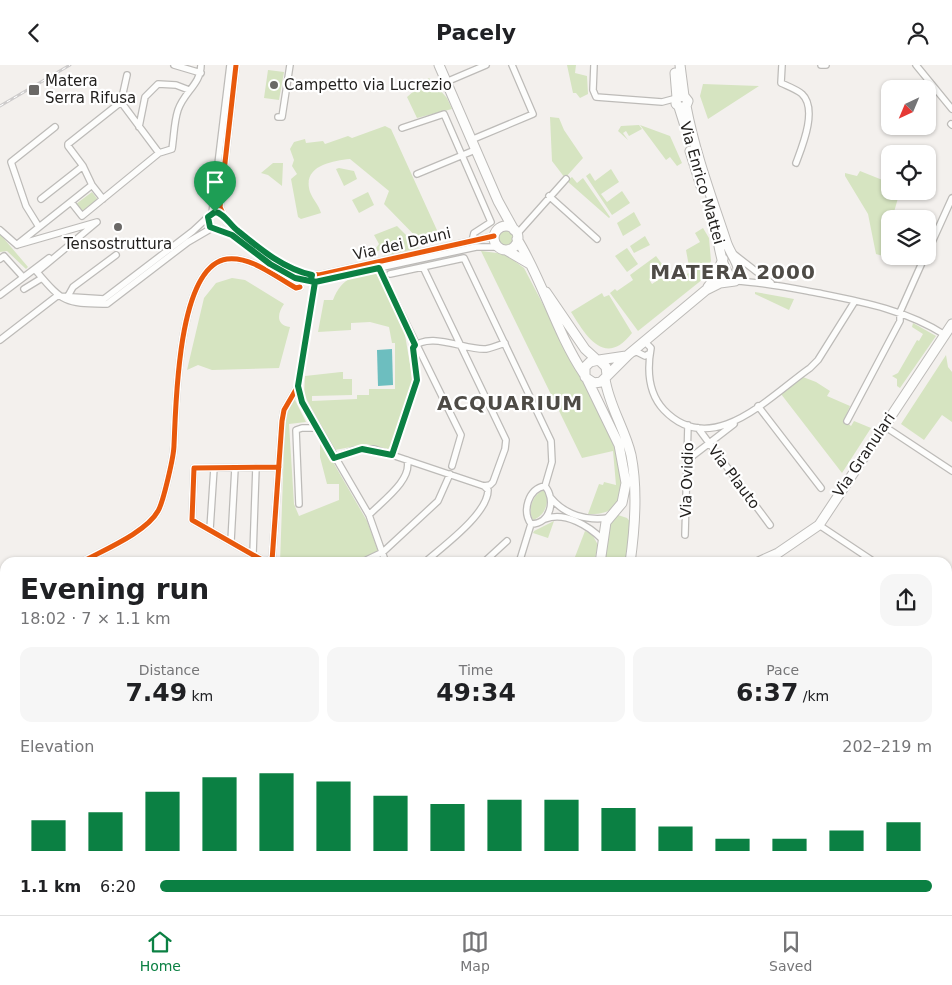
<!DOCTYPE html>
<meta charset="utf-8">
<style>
:root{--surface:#fff;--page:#f6f6f6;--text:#202124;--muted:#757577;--line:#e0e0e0;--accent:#0b8043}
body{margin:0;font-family:"DejaVu Sans",sans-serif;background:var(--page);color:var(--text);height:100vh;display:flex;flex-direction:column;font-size:19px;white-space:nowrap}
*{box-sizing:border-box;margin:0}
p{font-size:16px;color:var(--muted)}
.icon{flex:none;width:28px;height:28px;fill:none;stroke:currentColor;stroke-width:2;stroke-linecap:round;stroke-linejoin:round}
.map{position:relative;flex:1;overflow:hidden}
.sheet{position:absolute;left:0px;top:492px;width:952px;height:358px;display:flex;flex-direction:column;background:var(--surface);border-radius:15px 15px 0 0;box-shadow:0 1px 4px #0004}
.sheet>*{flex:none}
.needle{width:32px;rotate:224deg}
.buttons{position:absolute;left:881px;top:15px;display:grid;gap:10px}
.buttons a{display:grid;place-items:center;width:55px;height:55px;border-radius:10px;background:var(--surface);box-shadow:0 1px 4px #0004;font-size:25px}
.pin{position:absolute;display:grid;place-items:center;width:42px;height:42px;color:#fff;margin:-51px -21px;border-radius:50% 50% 50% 0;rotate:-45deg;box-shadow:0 0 5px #0007}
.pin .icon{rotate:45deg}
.round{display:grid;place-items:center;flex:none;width:52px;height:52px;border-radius:15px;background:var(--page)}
.head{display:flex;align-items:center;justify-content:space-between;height:85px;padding:0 20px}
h1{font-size:28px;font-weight:600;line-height:38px}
.metrics{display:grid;grid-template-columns:repeat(3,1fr);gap:8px;height:85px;padding:5px 20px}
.metrics div{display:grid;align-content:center;border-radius:12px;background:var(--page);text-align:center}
.metrics b{font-size:25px;font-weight:600}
.metrics small{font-size:14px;font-weight:400}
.metrics p{font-size:14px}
.chart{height:140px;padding:10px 20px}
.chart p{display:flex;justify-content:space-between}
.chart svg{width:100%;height:90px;margin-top:5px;stroke:var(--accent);stroke-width:6}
ul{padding:0 20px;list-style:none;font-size:16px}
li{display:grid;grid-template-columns:80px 60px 1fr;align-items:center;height:38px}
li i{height:12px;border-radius:6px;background:var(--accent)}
header{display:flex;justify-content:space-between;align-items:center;height:65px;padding:0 20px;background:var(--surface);font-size:22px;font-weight:600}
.tabs{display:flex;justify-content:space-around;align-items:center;height:70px;border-top:1px solid var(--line);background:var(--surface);font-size:14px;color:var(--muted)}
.tabs a{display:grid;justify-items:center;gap:2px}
.tabs .selected{color:var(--accent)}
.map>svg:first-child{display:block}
</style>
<header><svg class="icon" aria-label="back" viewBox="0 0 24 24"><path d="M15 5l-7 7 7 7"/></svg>Pacely<svg class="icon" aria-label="person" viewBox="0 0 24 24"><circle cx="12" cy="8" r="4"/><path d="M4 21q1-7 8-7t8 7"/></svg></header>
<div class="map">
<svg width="952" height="850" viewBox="0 0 952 850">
<rect width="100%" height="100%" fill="#f3f0ed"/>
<path fill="#d6e4c1" d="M567,0H576L575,8L587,11L588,29L580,33L576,28H573Z
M268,5L284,7L279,35L264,33Z
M429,13L447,33L452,44L417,53L407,32Z
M703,19L759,21L708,54L700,31Z
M550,52L559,53L564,65L583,93L565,113L552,96Z
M639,60L642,64L629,71L626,66L623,68L628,75L618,66L621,61Z
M640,60L670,71L682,98L677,101L670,92L666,95Z
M385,61L391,64L441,174L425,181L384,139L389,126L350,94C331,96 302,101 310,127C313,135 319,140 321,148L301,154L298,152L291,114L297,109L292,101L294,95L290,84L294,77L305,74L306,78L323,76L325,79L348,71L352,73Z
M273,98H283L282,121L268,110L261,108Z
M339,103L354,106L357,114L344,121L336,104Z
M611,104L619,117L601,129L607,137L622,126L630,138L612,150L586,111L590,108L595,116Z
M860,106L890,118V126H900L892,154H890L883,191L876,189L868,149L845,111V108L857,111Z
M572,112L577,118L583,113L610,152L609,153L567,116Z
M92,127L98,135L82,147L76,139Z
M368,127L374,140L359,148L352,135Z
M634,147L641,160L623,171L617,158Z
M397,161L419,183L384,191L386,187L384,183L376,187L371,185L376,183L379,179L374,170Z
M703,163L709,173L711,196L703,214L638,266L610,228L615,224L617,226L633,215L630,210L656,191L665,203L649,214L652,219L673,205L680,214L690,207L686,185L700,177L695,168Z
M497 173a9 9 0 1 1 18 0a9 9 0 1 1-18 0Z
M0,169L28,202L26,204L7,186L0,187Z
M645,171L650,180L634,188L630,181Z
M627,183L638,199L627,207L615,191Z
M481,186L505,189L524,203C540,234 556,264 572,295C587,323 666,453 588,449L599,419L603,420L604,417L616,420L613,386L582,393Z
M376,207L404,264L413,317L391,381L388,384L366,379L335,385L304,330L305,311L341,307H343V314H352V330L312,331V336L357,334V330H369V324H395V278H392L389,262L370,257L351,258V265L318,267L324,235H333C343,211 353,212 376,207Z
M232,213L245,215L284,239C277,249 276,260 290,262L279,303L212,305L198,300L187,305L204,233L216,218Z
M755,227L794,234L789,245L755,229Z
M602,228L604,232L609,230L632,268C605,303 586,271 571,247Z
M913,258L936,271L900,323L897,321V314L892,311L898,308L917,275L919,276L923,269L912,262Z
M946,290L948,302L952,307V357L942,350L924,375L901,359Z
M803,312L816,317L830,326L827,331L850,341L844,355L851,361L854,356L871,363L842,408L781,329Z
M293,331L306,357L289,359L294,439L299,451L339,435V419H327L320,392V380L322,378L367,456L378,486L352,497L280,498L285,355L286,347Z
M544,425C551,436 545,451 533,455C527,444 533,429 544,425Z
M618,450L627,453L631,458L626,497L602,498L611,455Z
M554,456L548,473L533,468L534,466Z
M585,466L592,469L598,480L594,497H573Z"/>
<path fill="#6dbebf" d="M392,284L393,320L378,321L377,285Z"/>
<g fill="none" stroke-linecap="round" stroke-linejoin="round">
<defs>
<path id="street" d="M174,0L201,8
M236,0L220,142L226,156L277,196L298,207L319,210L494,171
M594,0L593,25L596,32L662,37L677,33
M782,0L781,18C787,21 796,24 802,29C818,44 802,82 796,98
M821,0H826
M916,0L952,44
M127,10L121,37L159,88
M446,17L486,0
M278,52H282L290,0
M951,59L952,60
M139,62L145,32L158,19L176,20L189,25
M402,63L444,49L491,157L474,168L472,176
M471,75L533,49L512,0
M83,101L68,81V79L121,37
M417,109L475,85
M549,131L597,174
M41,134L83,101L92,120L103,134
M71,137L82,151L159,88L172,84C174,71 174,57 178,45C184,27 201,19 201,0
M212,148L230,0
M39,162L26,141L11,97L55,62
M218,164L232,170L270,199L295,213L314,217L476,182H498
M0,165L17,180
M517,169L566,114
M19,178L92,120
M17,180L97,157L37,207C64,239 66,238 107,239L188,177L212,163
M928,186L952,133
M735,190L771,218
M0,194L4,191L23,212
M379,203L461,370L452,401
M390,209L464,193L551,376L552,397L545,421
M735,216C763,217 791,223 818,228C863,237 906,245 945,270
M315,217L298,321L299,330L369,450L386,498
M24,224L42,213
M0,230L49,193
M68,231L73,222L116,190
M0,275L57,231L104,234L193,166L208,152
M644,276L651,283C647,305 648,328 664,345C712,395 770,331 810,303L818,295L855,236
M632,288L637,287L645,291L650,288
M758,341L821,423
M847,356L900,256V247L925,191
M884,361L952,406
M698,363L770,460
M392,390L417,315L413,283C428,265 467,286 486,284C492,283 499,280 505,278
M334,393L354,385L374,384L484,421L490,420L493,417L505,384L506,375L423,202
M686,396L734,359
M279,402L194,403L192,455L262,495L272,496L282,356L284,345L298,321
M545,421C556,434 551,459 531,459C522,446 528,424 545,421Z
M551,433C565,450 587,456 608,453
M299,439L296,365L302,363H317
M369,450C381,437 413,415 407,395
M545,454C565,446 589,461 603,475
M819,460L876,498
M210,464L214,403
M685,470L688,360
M231,476L235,403
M253,489L256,402
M80,498C101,486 146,468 158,446C163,438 174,391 174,380C176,341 177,201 227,194C251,191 276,212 296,223L300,222
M360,498L383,487L438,436L450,409
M424,498C442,482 488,449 488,425L484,421
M483,498L507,476
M519,498L531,459
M0,545L5,541
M948,545L952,548
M0,575L5,566
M0,656L5,647
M0,671L5,679
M245,845L249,850
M295,845L299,850
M334,845L341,850
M504,845L510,850
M910,845L913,850
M277,850L284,845
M388,850L391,845
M845,850L846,845"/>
<path id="secondary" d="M439,0L498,136L514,165
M680,0L684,31L688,36L686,41L681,43L676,39V35L680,31H684
M675,8L677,33
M686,41C695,88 711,131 726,176C730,189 740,198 739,212L735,216
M679,42L685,61
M690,86L701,121
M714,159C720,176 719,205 735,216
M494 173a12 12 0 1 1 24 0a12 12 0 1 1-24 0Z
M517,174C543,216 556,267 584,309
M506,185L530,199
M708,222L715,213L723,194
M546,227L585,284L597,295
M599,295L626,291
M607,310L606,302L599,295L590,297L585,302V312L594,318L601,317L628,290L706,225L720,218L735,216
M587,314L619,380L626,418L622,438L606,457L600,498
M605,314C609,341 625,364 631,390C638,425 635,463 630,498
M756,498L778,488L819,460L952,259
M778,850L780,845"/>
</defs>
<use href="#street" stroke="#bdbbb8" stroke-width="8"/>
<use href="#secondary" stroke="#bdbbb8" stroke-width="11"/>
<use href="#street" stroke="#fdfdfc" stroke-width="5.5"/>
<use href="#secondary" stroke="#fdfdfc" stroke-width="9"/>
<defs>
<path id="rail" d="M0,41L70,0"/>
</defs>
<use href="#rail" stroke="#cdcbcb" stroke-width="3"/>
<use href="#rail" stroke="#fff" stroke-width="1" stroke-dasharray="4" stroke-linecap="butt"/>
<defs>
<path id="cycleway" d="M236,0L220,142L226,156L277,196L298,207L319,210L494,171
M279,402L194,403L192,455L262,495L272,496L282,356L284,345L298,321
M80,498C101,486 146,468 158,446C163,438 174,391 174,380C176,341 177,201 227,194C251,191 276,212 296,223L300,222"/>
</defs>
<use href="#cycleway" stroke="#fff" stroke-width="8"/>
<use href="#cycleway" stroke="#e8590c" stroke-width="5"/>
</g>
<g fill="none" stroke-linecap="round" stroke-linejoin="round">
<defs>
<path id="route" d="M215,147C224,148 230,160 238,166C260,184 284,204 312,210L311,215L315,217L298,321L302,337L334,393L362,384L392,390L417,315L413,283L415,280L379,203L315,217L295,213L270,199L232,170L210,162L208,152L215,147"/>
</defs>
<use href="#route" stroke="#fff" stroke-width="10"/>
<use href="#route" stroke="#0b8043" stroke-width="6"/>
</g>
<g fill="#6a6866" stroke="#fff" stroke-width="2">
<circle cx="274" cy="20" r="5"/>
<rect x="28" y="19" width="12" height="12" rx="2.5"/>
<circle cx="118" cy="162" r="5"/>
</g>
<g text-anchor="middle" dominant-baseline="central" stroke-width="4.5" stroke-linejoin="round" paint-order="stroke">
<g font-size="15" fill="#211f1d" stroke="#fff" text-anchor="start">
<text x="45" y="16">Matera<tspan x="45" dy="17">Serra Rifusa</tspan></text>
<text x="284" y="20">Campetto via Lucrezio</text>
<text x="118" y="179" text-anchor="middle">Tensostruttura</text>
</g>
<g font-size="15" fill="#211f1d" stroke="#fff">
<text transform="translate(702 118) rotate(74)">Via Enrico Mattei</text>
<text transform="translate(402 179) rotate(-13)">Via dei Dauni</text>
<text transform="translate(864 390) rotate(-56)">Via Granulari</text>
<text transform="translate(734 412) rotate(53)">Via Plauto</text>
<text transform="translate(687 415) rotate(-88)">Via Ovidio</text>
</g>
<g font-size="20" font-weight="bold" letter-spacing="1" fill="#4e4b46" stroke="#fff">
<text x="733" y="207">MATERA 2000</text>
<text x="510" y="338">ACQUARIUM</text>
</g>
</g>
</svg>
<div class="buttons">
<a><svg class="needle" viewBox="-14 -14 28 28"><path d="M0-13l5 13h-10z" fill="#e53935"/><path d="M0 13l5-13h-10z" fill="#757577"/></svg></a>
<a><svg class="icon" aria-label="locate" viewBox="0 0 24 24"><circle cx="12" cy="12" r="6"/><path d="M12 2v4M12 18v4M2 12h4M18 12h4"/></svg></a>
<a><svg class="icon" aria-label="layers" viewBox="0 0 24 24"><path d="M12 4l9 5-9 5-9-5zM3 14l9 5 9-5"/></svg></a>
</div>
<div class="pin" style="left:215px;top:147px;background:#1e9e55"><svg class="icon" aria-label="arrive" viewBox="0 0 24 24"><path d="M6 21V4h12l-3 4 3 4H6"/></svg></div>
<section class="sheet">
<div class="head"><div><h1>Evening run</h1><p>18:02 · 7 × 1.1 km</p></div><a class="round"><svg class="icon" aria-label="share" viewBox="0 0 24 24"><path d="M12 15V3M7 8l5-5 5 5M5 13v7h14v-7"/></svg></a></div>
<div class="metrics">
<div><p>Distance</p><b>7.49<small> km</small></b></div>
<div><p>Time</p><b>49:34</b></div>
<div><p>Pace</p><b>6:37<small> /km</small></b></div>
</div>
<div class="chart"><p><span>Elevation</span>202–219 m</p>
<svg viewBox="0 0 160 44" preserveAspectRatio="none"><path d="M5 44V29M15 44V25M25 44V15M35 44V8M45 44V6M55 44V10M65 44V17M75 44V21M85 44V19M95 44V19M105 44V23M115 44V32M125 44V38M135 44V38M145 44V34M155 44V30"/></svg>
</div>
<ul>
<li><b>1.1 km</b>6:20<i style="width:100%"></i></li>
</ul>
</section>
</div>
<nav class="tabs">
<a class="selected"><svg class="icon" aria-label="home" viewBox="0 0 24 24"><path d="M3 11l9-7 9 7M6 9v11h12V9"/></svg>Home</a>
<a><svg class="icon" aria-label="map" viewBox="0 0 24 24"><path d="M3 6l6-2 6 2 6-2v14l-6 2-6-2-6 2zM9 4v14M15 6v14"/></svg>Map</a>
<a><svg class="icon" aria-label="saved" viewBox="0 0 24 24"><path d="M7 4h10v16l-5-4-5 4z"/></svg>Saved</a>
</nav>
